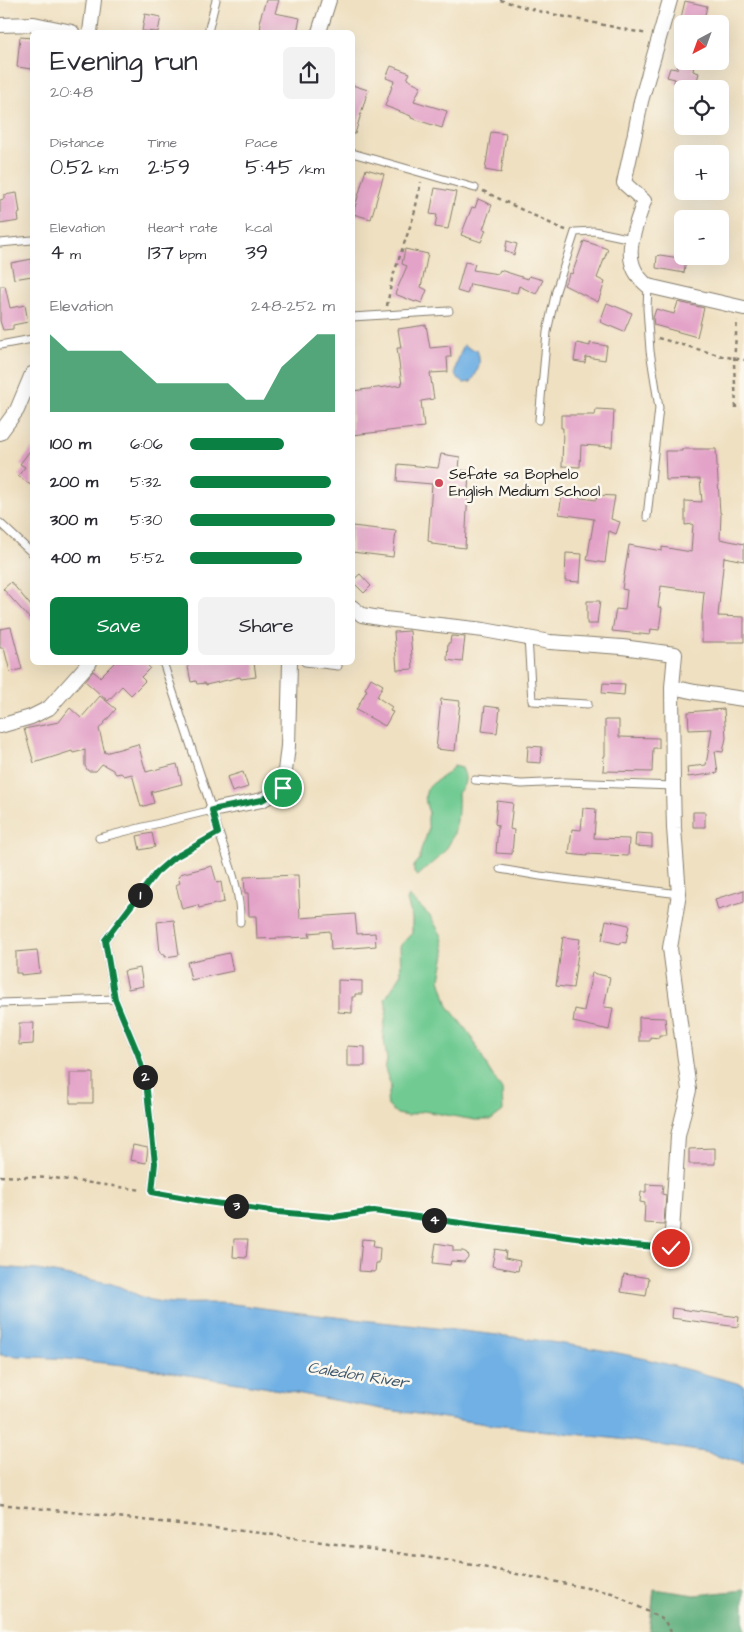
<!DOCTYPE html>
<meta charset="utf-8">
<style>
:root{--surface:#fff;--page:#f2f2f3;--text:#2b2b33;--muted:#7c7c81;--accent:#0b8043}
body{margin:0;font-family:"Architects Daughter",sans-serif;background:var(--page);color:var(--text);height:100vh;display:flex;flex-direction:column;font-size:19px;white-space:nowrap}
*{box-sizing:border-box;margin:0}
p{font-size:16px;color:var(--muted)}
.icon{flex:none;width:28px;height:28px;fill:none;stroke:currentColor;stroke-width:2;stroke-linecap:round;stroke-linejoin:round}
.map{position:relative;flex:1;overflow:hidden}
.drawer{position:absolute;left:30px;top:30px;width:325px;height:635px;display:flex;flex-direction:column;background:var(--surface);border-radius:8px;box-shadow:0 5px 20px #0002}
.drawer>*{flex:none}
.needle{width:32px;rotate:221deg}
.fabs{position:absolute;left:674px;top:15px;display:grid;gap:10px}
.fabs a{display:grid;place-items:center;width:55px;height:55px;border-radius:8px;background:var(--surface);box-shadow:0 5px 20px #0002;font-size:25px}
.pin{position:absolute;display:grid;place-items:center;width:42px;height:42px;color:#fff;margin:-21px;border:2px solid #fff;border-radius:50%;box-shadow:0 1px 5px #0007}
.km{position:absolute;width:25px;height:25px;margin:-12px;border-radius:50%;background:#222;color:#fff;font-size:14px;line-height:25px;text-align:center}
.round{display:grid;place-items:center;flex:none;width:52px;height:52px;border-radius:8px;background:var(--page)}
.overview{display:flex;align-items:center;justify-content:space-between;height:85px;padding:0 20px}
h1{font-size:28px;font-weight:600;line-height:38px}
.stats{display:grid;grid-template-columns:repeat(3,1fr);gap:8px;height:85px;padding:5px 20px}
.stats div{display:grid;align-content:center}
.stats b{font-size:21px;font-weight:600}
.stats small{font-size:14px;font-weight:400}
.stats p{font-size:14px}
.chart{height:140px;padding:10px 20px}
.chart p{display:flex;justify-content:space-between}
.chart svg{width:100%;height:90px;margin-top:5px;fill:var(--accent);opacity:.7}
.cta{display:flex;gap:10px;margin-top:auto;padding:10px 20px}
.cta a{flex:1;height:58px;border-radius:8px;background:var(--accent);color:#fff;font-size:20px;font-weight:600;line-height:58px;text-align:center}
.cta a+a{background:var(--page);color:var(--text)}
ul{padding:0 20px;list-style:none;font-size:16px}
li{display:grid;grid-template-columns:80px 60px 1fr;align-items:center;height:38px}
li i{height:12px;border-radius:6px;background:var(--accent)}
.map>svg:first-child{display:block}
</style>
<div class="map">
<svg width="744" height="1632" viewBox="0 0 744 1632">
<rect width="100%" height="100%" fill="#fbf7ec"/>
<filter id="ink" filterUnits="userSpaceOnUse"><feTurbulence type="fractalNoise" baseFrequency=".02" numOctaves="2"/><feDisplacementMap in="SourceGraphic" scale="10" xChannelSelector="R" yChannelSelector="G"/><feConvolveMatrix kernelMatrix="1 2 1 2 8 2 1 2 1" color-interpolation-filters="sRGB"/></filter>
<filter id="wash" filterUnits="userSpaceOnUse"><feTurbulence type="fractalNoise" baseFrequency=".0096" numOctaves="4" result="noise"/><feDisplacementMap in="SourceGraphic" scale="20" xChannelSelector="R" yChannelSelector="G"/><feGaussianBlur stdDeviation="1.12" result="paint"/><feColorMatrix in="noise" values="0 0 0 0 0 0 0 0 0 0 0 0 0 0 0 0 0 1.4 0 .05"/><feComposite in="paint" operator="in"/></filter>
<g filter="url(#wash)">
<rect width="100%" height="100%" fill="#efe0c1"/>
<path fill="#70ca92" stroke="#467357" d="M454,766L462,768C467,779 466,784 458,793C459,816 457,840 439,857C432,863 425,869 418,876L414,873V866L420,859C420,847 424,844 427,834C430,827 426,821 429,813C417,782 437,786 454,766Z
M409,896L430,916L442,936L445,954L440,979L448,1006L471,1036L486,1065L502,1090L503,1111L491,1120H475L423,1111L408,1116L397,1114L388,1106L387,1099L391,1086L385,1069L387,1060L383,1033L387,1009L385,999L401,975L400,946L412,933V918L407,900Z"/>
<path fill="#5cae7c" stroke="#3c654c" d="M654,1589L695,1595L744,1590V1632H649Z"/>
<path fill="#70b0e4" stroke="#466680" d="M464,345L473,350H477C482,364 478,371 471,382L464,383C461,381 456,378 455,373C455,366 461,351 464,345Z
M0,1267L37,1270L109,1283C124,1287 136,1296 151,1300C181,1307 211,1300 241,1305C357,1322 474,1329 590,1348C642,1356 693,1371 744,1385V1464L704,1452L627,1440L494,1425L382,1409L263,1387L132,1366L67,1359L0,1355Z"/>
<g id="blocks">
<path fill="#e3a2c8" d="M266,0H279L275,13L300,18L297,32H260L261,23L259,22Z
M685,1L707,6L703,24H688L689,20L681,18Z
M145,14L161,17L158,32L142,31Z
M20,37L32,38V69L17,67Z
M679,61H695L693,71L699,73L695,88L674,83L675,79L667,77L670,68L677,69Z
M391,66L410,73L407,79L421,86L414,101L447,111L442,128L411,118V116L385,106L394,81L386,78Z
M352,85L368,90L355,134H352Z
M491,132L506,134L501,173L485,170Z
M366,169L384,174L371,219L353,214Z
M435,188L456,192L448,229L435,227L437,215L430,214Z
M17,193L20,213L18,214L19,221L0,224V200L4,199V195Z
M478,199L492,205L483,229L486,230L481,242L461,235L472,207L475,208Z
M507,241L517,244L514,255L505,251Z
M584,241L608,249L597,278L605,282L598,302L564,285L570,273L572,274Z
M405,249L428,254L421,287L427,290L422,303L416,301L415,302L395,294L407,266L402,264Z
M660,255L686,259L684,273L656,268L657,256Z
M32,259V276L14,279L11,263Z
M465,262L475,264L473,270L498,274L500,270L528,279L529,276L543,280L536,294L519,286L517,293L470,284L467,294L457,291Z
M0,286H5L10,308L25,305L28,322L13,325V329L3,330L0,321Z
M678,302L704,308L697,337L654,325L653,318L656,309L674,314Z
M607,303L632,313L624,332L600,322Z
M426,325L430,348L450,346L451,357H447L448,372L430,373L434,399L421,401L424,427L352,435V391L402,385L397,348H401L398,329Z
M577,343L590,346V343L607,346L605,360L586,357L585,363L574,361Z
M596,409L614,410L612,447L581,445L580,467L562,466L563,428H561V415H595Z
M32,448V486L18,476L25,467L20,464Z
M682,449H716L720,513H721L720,539L744,544V561L724,557L718,616L744,617V642H702V615L704,592L661,586L658,607L662,608L659,630L651,629L650,635L612,631L616,609L625,610L627,590L622,589L629,545L662,551V547L691,552L693,524L685,525V501L702,502L700,479L666,480L665,451H682Z
M441,454L460,457L459,470L469,471L465,548L432,544V542L428,541L432,484L397,481L398,464L438,468Z
M562,495L596,500L597,495L615,496L611,519L620,522L616,534L609,531L605,563L587,560L594,519L559,514Z
M352,526L396,531L393,557L352,552Z
M566,553L582,554L580,582L565,581Z
M360,574L371,586L364,593L352,581Z
M11,582L32,607V621L3,589Z
M587,601H600L597,624H587Z
M11,627L22,669L10,672L4,648H0V629Z
M410,631L413,669L397,670L394,632Z
M451,636L465,637L462,662L447,660L448,643H450Z
M115,662H145L150,668L141,677L145,681L131,695L122,686L108,701L85,681L93,671L100,677Z
M187,662H254L256,677L241,679L240,677L206,685L205,683L197,684L196,681L191,682Z
M371,678L383,685L377,697L392,707L390,711L393,712L385,726L356,710L367,690L365,689Z
M603,683L625,684L624,695L602,693Z
M100,696L116,709L99,729L105,753L138,744L146,772L177,764L182,784L151,792L154,803L141,807L132,774L124,776L121,773L116,774L113,770L102,764L96,771H88L85,766V750L73,753L72,751L34,763L24,729L59,722L70,708L81,718Z
M441,699L460,701L455,751L436,749Z
M485,706L500,708L497,733L482,731Z
M724,709L726,738L723,752L715,751L718,773L688,777L687,767L706,765L712,729L689,730L688,712Z
M605,720H619V737L659,738V748H653L652,772L603,771L604,756H605Z
M528,746L542,747L541,763L527,762Z
M243,772L248,787L232,792L227,777Z
M497,801L513,803L510,829L514,830L512,854L496,853L498,825L495,824Z
M583,808L596,809L594,838L629,839L628,856L587,854V856L569,854L572,829L581,830Z
M693,812H705V827H693Z
M152,833L155,847L140,850L137,836Z
M636,833L652,834V847L635,846Z
M212,866L217,883L221,882L224,902L199,908L198,905L182,909L176,885L180,883L178,877L180,876V874Z
M298,875L300,918L355,914L357,934L375,933L376,946L331,950L330,931L309,933L310,937L257,939L256,916H249L248,893H245L244,877Z
M744,890V902L718,910L715,899Z
M174,920L179,955L165,957V954L160,953L157,922Z
M606,920L629,925L626,943L621,942L620,944L602,940Z
M563,937L580,939L573,988L556,986Z
M37,950L40,973L21,975V973H16V952Z
M229,953L233,971L191,980L187,962Z
M140,968L143,986L128,989L124,971Z
M592,973L610,977L604,1007L613,1008L609,1030L573,1022L575,1009L584,1011Z
M338,980L362,981V994H355V997H352V1013L338,1012Z
M639,1017L665,1018L667,1035H659V1038L650,1037V1041H639Z
M19,1023H34L33,1044L19,1045Z
M347,1046L365,1047V1066H347Z
M70,1073H93V1103H70Z
M133,1145L148,1148L146,1163L130,1160Z
M715,1148V1164H689V1149Z
M646,1184L663,1185L662,1194L666,1195L664,1224L644,1223L645,1203L640,1202L641,1192H646Z
M234,1239H248L246,1258L233,1257Z
M362,1239L374,1240L373,1247L380,1248L379,1263H376L375,1272L359,1271Z
M436,1243L453,1246V1251H463L467,1253L468,1257L464,1262L451,1261L450,1265L433,1263Z
M495,1249L506,1251L505,1258L520,1261L518,1271L492,1266Z
M624,1274L649,1278L646,1296L621,1292Z
M672,1308L739,1317L738,1327L671,1318Z"/>
</g>
</g>
<g filter="url(#ink)">
<use href="#blocks" fill-opacity="0" stroke="#867e6e" stroke-width="1"/>
<g fill="none" stroke-linecap="round" stroke-linejoin="round">
<defs>
<path id="service" d="M208,32L216,0
M352,153L475,188
M0,243L32,240
M352,317L449,311
M0,345L32,339
M539,420L547,332L556,291L575,232L594,231L632,239
M647,517L659,408L650,351L647,308L648,286
M0,523L32,553
M528,638L532,701L588,704
M163,662L212,810C222,848 241,883 240,922
M305,662L338,666
M475,780L522,784L565,782L673,786
M99,838L212,810
M500,869L540,876L679,894
M128,910L105,940L115,999L138,1054L146,1082L155,1163L152,1192
M0,1003L115,999"/>
<path id="minor" d="M670,0L641,101L635,133L624,183L644,201C634,232 618,262 648,286L744,308
M0,25L34,24L72,32
M90,32L94,0
M319,32L329,0
M0,433L17,410L32,374
M352,607L362,615L385,619L484,630L550,642L622,647L675,654L672,687L673,786L674,828L679,894L670,948L689,1090L678,1136L671,1248
M672,687L695,692L744,699
M0,726L31,717L49,708L90,662
M212,810L262,800L283,788L288,746L290,662"/>
</defs>
<use href="#service" stroke="#867e6e" stroke-width="9"/>
<use href="#minor" stroke="#867e6e" stroke-width="16"/>
<path stroke="#867e6e" stroke-width="2.5" stroke-dasharray="4 4" stroke-linecap="butt" d="M500,0L542,12L647,34
M483,191L560,228L566,230
M387,306L392,279L414,215L421,182
M658,338L722,356L744,360
M736,408L734,363L737,320
M134,903L157,873L172,859L210,838
M0,1176L54,1178L142,1190
M160,1193L207,1202L279,1212L334,1217L374,1211L475,1225L657,1247
M0,1504L260,1533L452,1561L612,1593L664,1620L671,1632"/>
<use href="#service" stroke="#fff" stroke-width="7"/>
<use href="#minor" stroke="#fff" stroke-width="14"/>
</g>
</g>
<g fill="none" stroke-linecap="round" stroke-linejoin="round" filter="url(#ink)">
<defs>
<path id="route" d="M283,788L262,800L212,810L218,833L172,859L156,873L105,940L115,999L138,1054L146,1082L155,1163L152,1192L208,1202L278,1212L334,1217L374,1211L475,1225L631,1245L671,1248"/>
</defs>
<use href="#route" stroke="#fff" stroke-width="10"/>
<use href="#route" stroke="#0b8043" stroke-width="6"/>
</g>
<circle fill="#d1495b" stroke="#fbf7ec" stroke-width="2" cx="439" cy="483" r="5"/>
<g text-anchor="middle" dominant-baseline="central" stroke-width="5" stroke-linejoin="round" paint-order="stroke">
<g font-size="15" fill="#1c1c1c" stroke="#fbf7ec" text-anchor="start">
<text x="449" y="474">Sefate sa Bophelo<tspan x="449" dy="17">English Medium School</tspan></text>
</g>
<g font-size="16" font-style="italic" fill="#3e576c" stroke="#fbf7ec">
<text transform="translate(358 1375) rotate(9)">Caledon River</text>
</g>
</g>
</svg>
<div class="fabs">
<a><svg class="needle" viewBox="-14 -14 28 28"><path d="M0-13l5 13h-10z" fill="#e53935"/><path d="M0 13l5-13h-10z" fill="#7c7c81"/></svg></a>
<a><svg class="icon" aria-label="locate" viewBox="0 0 24 24"><circle cx="12" cy="12" r="6"/><path d="M12 2v4M12 18v4M2 12h4M18 12h4"/></svg></a>
<a>+</a>
<a>−</a>
</div>
<div class="pin" style="left:283px;top:788px;background:#1e9e55"><svg class="icon" aria-label="arrive" viewBox="0 0 24 24"><path d="M6 21V4h12l-3 4 3 4H6"/></svg></div>
<div class="pin" style="left:671px;top:1248px;background:#d93025"><svg class="icon" aria-label="check" viewBox="0 0 24 24"><path d="M5 12l5 5 9-10"/></svg></div>
<b class="km" style="left:140px;top:895px">1</b>
<b class="km" style="left:145px;top:1077px">2</b>
<b class="km" style="left:236px;top:1206px">3</b>
<b class="km" style="left:434px;top:1220px">4</b>
<section class="drawer">
<div class="overview"><div><h1>Evening run</h1><p>20:48</p></div><a class="round"><svg class="icon" aria-label="share" viewBox="0 0 24 24"><path d="M12 15V3M7 8l5-5 5 5M5 13v7h14v-7"/></svg></a></div>
<div class="stats">
<div><p>Distance</p><b>0.52<small> km</small></b></div>
<div><p>Time</p><b>2:59</b></div>
<div><p>Pace</p><b>5:45<small> /km</small></b></div>
</div>
<div class="stats">
<div><p>Elevation</p><b>4<small> m</small></b></div>
<div><p>Heart rate</p><b>137<small> bpm</small></b></div>
<div><p>kcal</p><b>39</b></div>
</div>
<div class="chart"><p><span>Elevation</span>248–252 m</p>
<svg viewBox="0 0 160 44" preserveAspectRatio="none"><path d="M0 44V6L10 14L20 14L30 14L40 14L50 22L60 30L70 30L80 30L90 30L100 30L110 38L120 38L130 22L140 14L150 6L160 6V44z"/></svg>
</div>
<ul>
<li><b>100 m</b>6:06<i style="width:65%"></i></li>
<li><b>200 m</b>5:32<i style="width:97%"></i></li>
<li><b>300 m</b>5:30<i style="width:100%"></i></li>
<li><b>400 m</b>5:52<i style="width:77%"></i></li>
</ul>
<div class="cta"><a>Save</a><a>Share</a></div>
</section>
</div>
